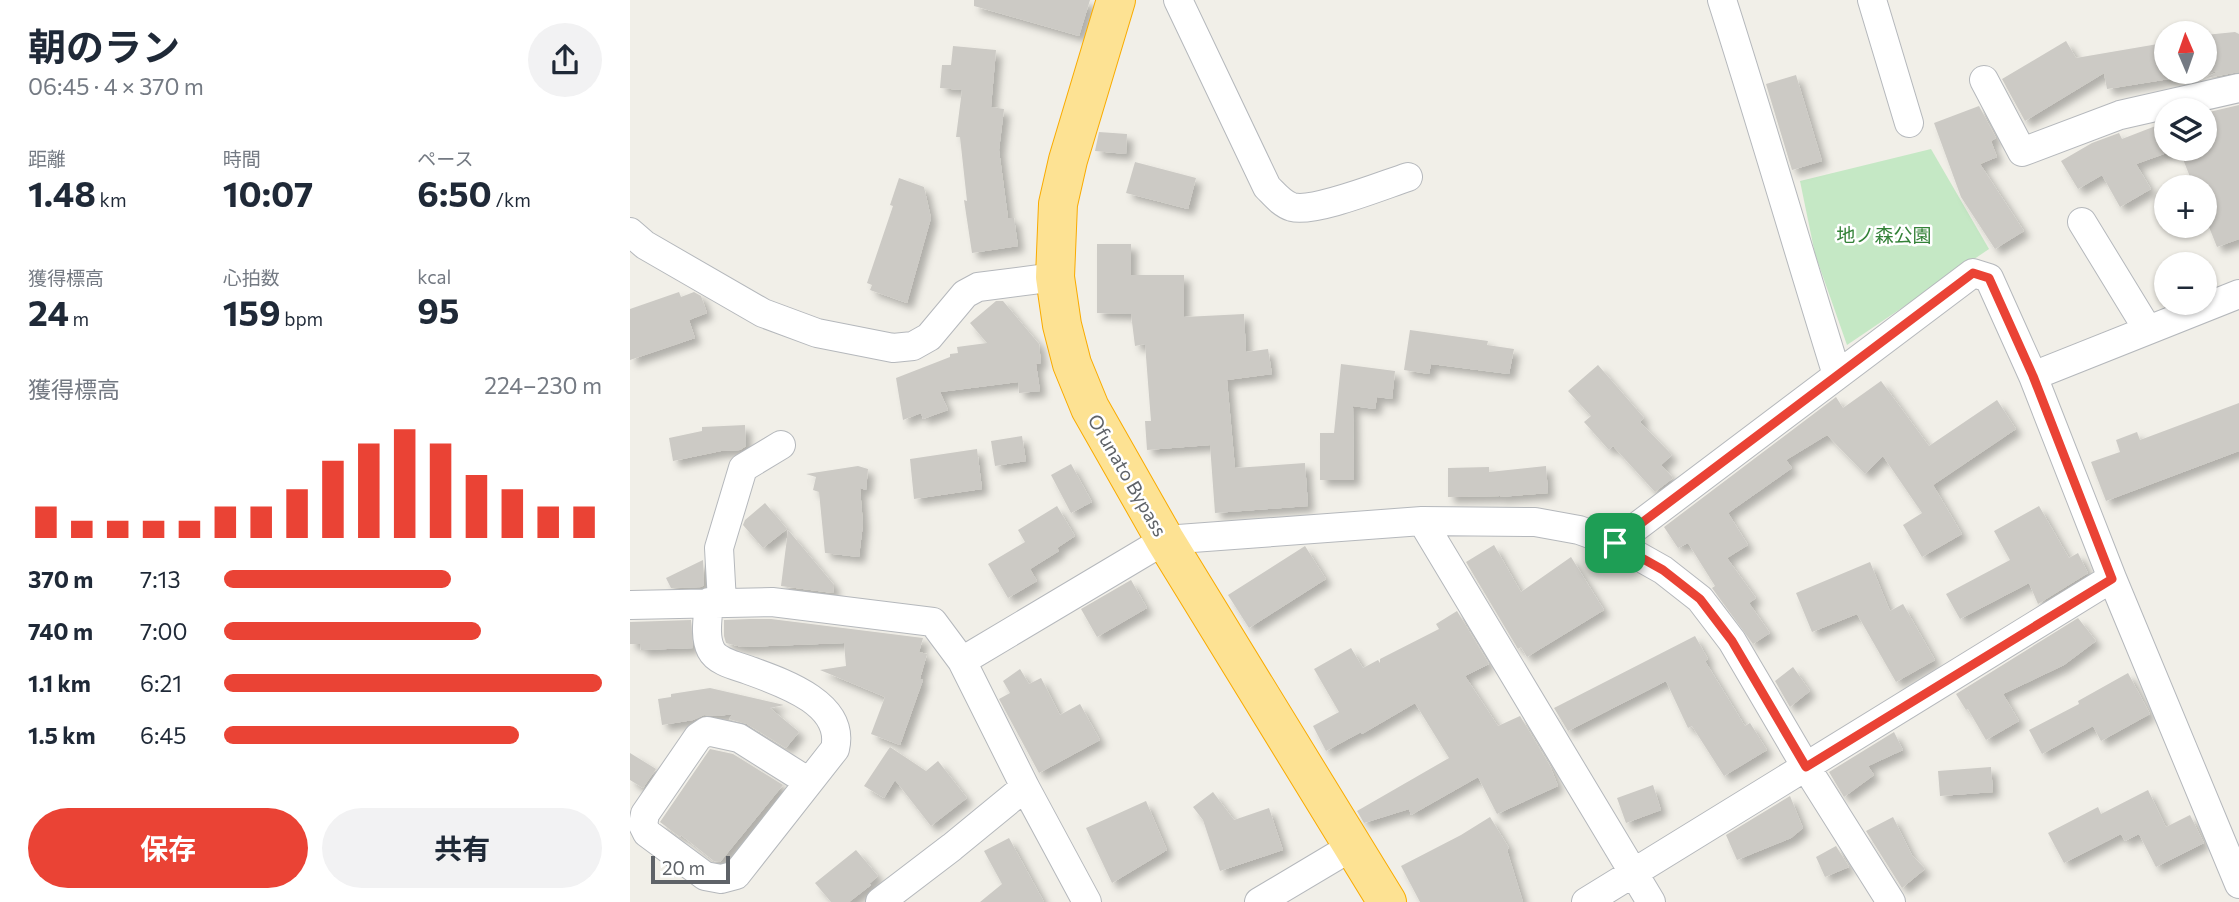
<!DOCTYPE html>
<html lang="ja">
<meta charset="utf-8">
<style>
:root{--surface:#fff;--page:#f2f2f3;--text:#1f2937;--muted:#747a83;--accent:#ea4335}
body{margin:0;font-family:Commissioner,"Noto Sans JP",sans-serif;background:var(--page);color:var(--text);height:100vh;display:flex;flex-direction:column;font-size:26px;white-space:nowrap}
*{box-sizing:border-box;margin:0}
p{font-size:23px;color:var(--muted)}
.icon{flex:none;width:38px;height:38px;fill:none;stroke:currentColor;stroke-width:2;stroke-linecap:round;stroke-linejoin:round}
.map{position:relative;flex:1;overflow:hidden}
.drawer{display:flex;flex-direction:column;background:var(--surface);width:630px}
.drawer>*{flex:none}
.needle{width:46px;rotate:358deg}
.controls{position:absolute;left:1524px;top:21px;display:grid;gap:14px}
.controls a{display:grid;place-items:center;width:63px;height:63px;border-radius:50%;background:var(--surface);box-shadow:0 2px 5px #0004;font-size:35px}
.scale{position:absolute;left:21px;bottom:18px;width:79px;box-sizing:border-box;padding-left:7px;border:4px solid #5f6368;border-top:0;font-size:19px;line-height:24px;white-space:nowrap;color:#5f6368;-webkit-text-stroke:5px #fff;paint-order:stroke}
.pin{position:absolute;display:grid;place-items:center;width:60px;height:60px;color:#fff;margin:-30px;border-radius:14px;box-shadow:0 4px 10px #0006}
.round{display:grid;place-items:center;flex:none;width:74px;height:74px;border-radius:37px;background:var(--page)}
.summary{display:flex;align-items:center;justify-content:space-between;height:119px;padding:0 28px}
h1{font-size:38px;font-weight:700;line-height:52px}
.stats{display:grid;grid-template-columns:repeat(3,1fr);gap:10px;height:119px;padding:7px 28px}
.stats div{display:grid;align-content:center}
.stats b{font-size:35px;font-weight:700}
.stats small{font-size:19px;font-weight:400}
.stats p{font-size:19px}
.chart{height:196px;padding:14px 28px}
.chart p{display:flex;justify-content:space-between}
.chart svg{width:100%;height:126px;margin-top:7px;stroke:var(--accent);stroke-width:6}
.cta{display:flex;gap:14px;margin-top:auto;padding:14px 28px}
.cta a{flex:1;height:80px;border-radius:42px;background:var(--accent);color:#fff;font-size:28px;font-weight:700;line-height:80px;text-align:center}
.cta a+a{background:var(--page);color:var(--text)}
ul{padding:0 28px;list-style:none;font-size:23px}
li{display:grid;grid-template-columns:112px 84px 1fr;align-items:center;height:52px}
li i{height:18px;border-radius:9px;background:var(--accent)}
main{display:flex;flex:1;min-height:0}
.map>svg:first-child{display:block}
</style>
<main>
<section class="drawer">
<div class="summary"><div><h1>朝のラン</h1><p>06:45 · 4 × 370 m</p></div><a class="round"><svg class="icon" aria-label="share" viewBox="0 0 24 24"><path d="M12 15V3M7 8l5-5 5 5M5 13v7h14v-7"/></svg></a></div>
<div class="stats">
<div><p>距離</p><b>1.48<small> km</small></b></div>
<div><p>時間</p><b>10:07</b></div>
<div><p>ペース</p><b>6:50<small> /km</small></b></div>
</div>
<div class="stats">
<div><p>獲得標高</p><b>24<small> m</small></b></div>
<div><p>心拍数</p><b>159<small> bpm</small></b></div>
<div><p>kcal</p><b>95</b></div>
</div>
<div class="chart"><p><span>獲得標高</span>224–230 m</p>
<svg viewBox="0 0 160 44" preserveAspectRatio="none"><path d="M5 44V33M15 44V38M25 44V38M35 44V38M45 44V38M55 44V33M65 44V33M75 44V27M85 44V17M95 44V11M105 44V6M115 44V11M125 44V22M135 44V27M145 44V33M155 44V33"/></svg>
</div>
<ul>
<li><b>370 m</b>7:13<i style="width:60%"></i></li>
<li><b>740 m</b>7:00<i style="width:68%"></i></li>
<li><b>1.1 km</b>6:21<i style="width:100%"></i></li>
<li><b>1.5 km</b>6:45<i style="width:78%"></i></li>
</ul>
<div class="cta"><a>保存</a><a>共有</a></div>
</section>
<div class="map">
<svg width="1609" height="902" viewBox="0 0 1609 902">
<defs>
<filter id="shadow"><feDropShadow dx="6" dy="6" stdDeviation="3.5" flood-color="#0004"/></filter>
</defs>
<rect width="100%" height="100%" fill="#f1efe8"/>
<path fill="#c5e8c5" d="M1301,149L1359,249L1217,345L1185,254L1170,181Z"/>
<path fill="#cccac5" filter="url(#shadow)" d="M344,0H460L449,36L344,6Z
M1605,32L1609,34V72L1576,78L1589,71L1477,89L1474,73L1395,121L1372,79L1436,41L1446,58L1528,44L1531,60H1536V72H1575V35Z
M323,46L366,50L361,107L374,109L369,150L378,218H384L388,246L342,253L334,200L337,201L330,137H326L332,90L310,88L312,65H321Z
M1166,75L1192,161L1162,170L1136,84Z
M1609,105V239L1587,247L1575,217V187H1564L1549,149H1575V113Z
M1349,106L1366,138L1361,141L1367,157L1350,164L1394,231L1365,249L1331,197L1304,123Z
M1536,122V149H1548L1506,164L1521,189L1490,207L1472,175L1448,189L1431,161L1462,143L1489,133L1492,139Z
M469,132L497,134L496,154L465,151Z
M505,162L566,178L558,209L496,193Z
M269,178L294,187L301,218L277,303L240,290L242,285L237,283L263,206L260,205Z
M467,244H501V275H554V317L614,314L616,352L638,349L642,374L597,380L605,468L675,463L678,506L585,513L580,445L517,450L515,421H521L515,344L505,346L501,314L467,313Z
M49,292L51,297L64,292L71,296L77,313L59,320L65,338L0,360V309Z
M366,301H373L409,344L411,363L406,364L410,391L389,393L388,382L310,392L318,410L293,419L291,413L273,420L266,378L320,357V354L328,353L327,347L357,343L340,323Z
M780,330L858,341L857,345L884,349L879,374L801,364L799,374L774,370Z
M711,364L765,371L762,399L747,397L745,409L723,406L724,480H690V433H704Z
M968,365L1014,418L1010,422L1042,455L1031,465L1043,478L1025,492L983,446L979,450L954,422L961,416L938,391Z
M1251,381L1299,446L1367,400L1386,429L1303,485L1332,534L1292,557L1273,525L1292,513L1253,456L1235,474L1197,435L1156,460L1162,468L1098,513L1118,545L1097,558L1126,598L1119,603L1140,633L1123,644L1082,588L1085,586L1058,543L1048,548L1034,527L1206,397L1213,408Z
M1609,403V451L1476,501L1461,462L1490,452L1486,440L1507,432L1510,440Z
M115,425L116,446L110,450L91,451L43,461L39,438L72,431V427Z
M392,436L396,461L365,466L361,441Z
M347,449L352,489L284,499L280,459Z
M441,464L462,502L441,513L421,475Z
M228,466L238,469L236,490L230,488L233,524L229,557L195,553L189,492L183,490L186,477L176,474Z
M916,466L918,493L870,497V496L818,497V468L859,467V472Z
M135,503L157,529L133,548L113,525L115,520Z
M427,506L445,536L427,548L429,551L400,569L407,581L378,598L358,564L395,542L388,530Z
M1409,506L1439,558L1448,553L1458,573L1408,604L1399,583L1330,619L1316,594L1380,560L1364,531Z
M158,530L204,585L203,593L151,586Z
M864,545L891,592L941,557L974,610L897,657L891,647L888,649L836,562Z
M675,546L696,579L619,628L598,595Z
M73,560L74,585L71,587L41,588L36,578Z
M1240,562L1260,611L1273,604L1305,660L1266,682L1227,614L1182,632L1166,593Z
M501,580L517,608L467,637L451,609Z
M827,611L859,664L835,676L868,726L890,716L920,766L928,786L867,814L848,777L781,815L779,809L734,823L727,811L819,758L785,703L732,734L731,732L696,751L683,726L709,712L684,669L721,648L733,668L748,660L750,663V659L809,629L806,624Z
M1448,618L1466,641L1434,665L1373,694L1389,721L1356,740L1338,709L1336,710L1326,694Z
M120,619H141L293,638L289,652L297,654L290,679L293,680L270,745L241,734L255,697L190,670L216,666L214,643L112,647L96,643L94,636V620Z
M61,620L63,648L11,650L10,644H0V622Z
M1065,636L1078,659L1075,661L1115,726L1120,723L1137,750L1094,776L1062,726L1058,728L1036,681L938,731L924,708Z
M1163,667L1180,691L1160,707L1145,681Z
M390,669L399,684L411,678L430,715L450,704L470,740L409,773L369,699L380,693L373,681Z
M1498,673L1520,714L1471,741L1463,726L1412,754L1399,730L1449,704L1448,701Z
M80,688L154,705L140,708L169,732L156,748L117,724L99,719L103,714L88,716L74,715L63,720L32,725L28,699L41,697V694Z
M1264,732L1273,750L1238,766L1244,775L1214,797L1199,772Z
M260,747L296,771L308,761L337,798L301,826L265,780L254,798L234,786Z
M80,749L103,754L153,785L90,862L84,861L51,835L50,837L30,822Z
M0,753L26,769L13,788L0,780Z
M1361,767L1363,792L1310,796L1308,771Z
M1023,785L1031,810L996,823L987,798Z
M1518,790L1536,827L1560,815L1574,843L1526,867L1509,834L1495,841L1491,834L1434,863L1418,833L1468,807L1471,814Z
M583,792L604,820L639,808L653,850L590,871L573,820L563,807Z
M1160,796L1173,828L1161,838L1107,860L1096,835Z
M516,801L537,850L482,883L456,828Z
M860,817L879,848L877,850L893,902H790L771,866L831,835Z
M1263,817L1282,855L1295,869L1272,888L1236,831Z
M379,838L414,902H350L372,884L354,851Z
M1206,846L1219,867L1195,877L1186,857Z
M226,850L248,876L239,884L241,885L219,902H201L185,883Z"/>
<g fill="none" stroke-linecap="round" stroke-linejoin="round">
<defs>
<path id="minor" d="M548,0L637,187C645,195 652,204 662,207C685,213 753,185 778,177
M1092,0C1132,125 1168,250 1207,375
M1242,0L1279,123
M1354,80L1392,152L1490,115L1609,88
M1452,222L1518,330
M0,232L15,245L133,313L187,333L263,348L283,346L299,337L335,294L348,287L425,277
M1403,376L1609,294
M792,521L1021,902
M985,543L1343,273L1359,278L1403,376L1482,578L1609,884
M79,602C78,617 74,636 81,650C87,662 107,666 118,670C151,682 216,703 205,749L106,875L91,879L75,876L17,833L13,825L15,814L68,737L77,731L109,738L179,782
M92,602L89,548L113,468L151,445
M0,605L142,602L303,622L332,661
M250,902L322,847L395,787
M457,902L395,787L332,661L535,540L792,521L905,522L949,530L985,543L1033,570L1070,599L1102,641L1176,767L1261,902
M629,902L723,846
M956,902L1482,578"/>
<path id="highway" d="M486,0L438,160L428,204L425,277L432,325L442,364L460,408L535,540L757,902"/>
</defs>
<use href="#minor" stroke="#b5b8bc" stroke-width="30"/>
<use href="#highway" stroke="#f9ab00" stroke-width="40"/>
<use href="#minor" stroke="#fff" stroke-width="28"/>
<use href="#highway" stroke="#fde293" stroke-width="38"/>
</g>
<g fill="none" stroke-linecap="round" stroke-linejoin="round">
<defs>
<path id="route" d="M1343,273L1359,278L1403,376L1482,579L1176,767L1102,641L1070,599L1033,570L985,543Z"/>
</defs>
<use href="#route" stroke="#fff" stroke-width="14"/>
<use href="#route" stroke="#ea4335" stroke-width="9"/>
</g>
<g text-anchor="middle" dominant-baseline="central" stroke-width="5" stroke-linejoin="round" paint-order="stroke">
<g font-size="19" fill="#348238" stroke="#fff">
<text x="1254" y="234">地ノ森公園</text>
</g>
<g font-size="19" fill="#5f6368" stroke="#fff">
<text transform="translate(498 475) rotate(60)">Ofunato Bypass</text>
</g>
</g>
</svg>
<div class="controls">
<a><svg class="needle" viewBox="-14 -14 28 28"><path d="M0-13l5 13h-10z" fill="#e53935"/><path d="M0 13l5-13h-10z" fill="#747a83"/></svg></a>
<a><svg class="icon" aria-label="layers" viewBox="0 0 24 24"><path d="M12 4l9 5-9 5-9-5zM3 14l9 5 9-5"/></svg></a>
<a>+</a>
<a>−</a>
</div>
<div class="scale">20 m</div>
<div class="pin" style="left:985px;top:543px;background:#1e9e55"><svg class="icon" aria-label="arrive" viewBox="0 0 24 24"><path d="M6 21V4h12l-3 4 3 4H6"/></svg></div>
</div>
</main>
